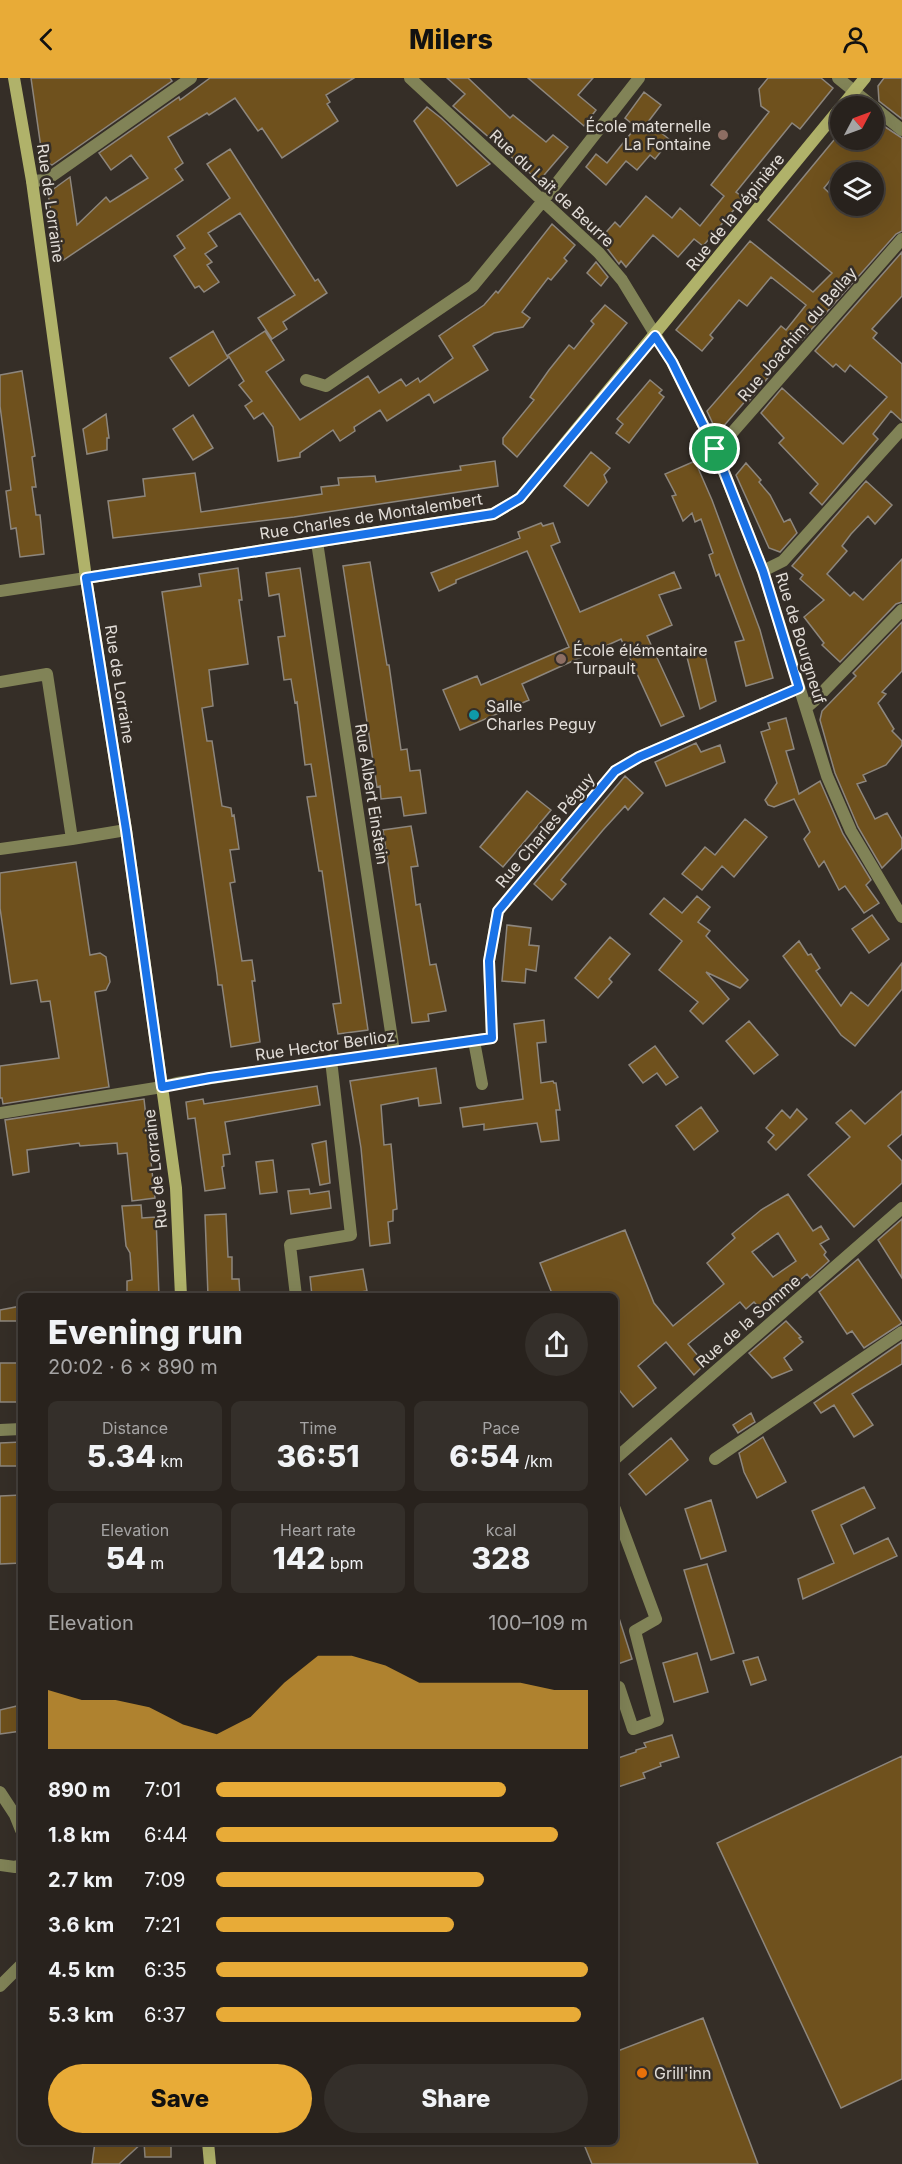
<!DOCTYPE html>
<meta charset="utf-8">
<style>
:root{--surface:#28221d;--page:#342f2a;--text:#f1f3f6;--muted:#a5a4a4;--line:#443f3b;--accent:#e8ab37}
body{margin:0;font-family:Inter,sans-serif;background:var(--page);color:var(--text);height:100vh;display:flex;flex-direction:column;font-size:22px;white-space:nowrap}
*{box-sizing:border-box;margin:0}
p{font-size:20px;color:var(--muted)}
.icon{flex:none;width:33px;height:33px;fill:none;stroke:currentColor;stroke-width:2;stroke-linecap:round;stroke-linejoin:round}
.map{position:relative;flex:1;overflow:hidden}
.panel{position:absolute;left:18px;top:1215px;width:600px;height:852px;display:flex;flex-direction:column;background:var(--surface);border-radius:9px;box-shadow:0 6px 24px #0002,0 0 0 2px var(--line)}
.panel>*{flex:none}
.needle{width:39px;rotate:49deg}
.tools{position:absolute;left:830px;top:18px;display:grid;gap:12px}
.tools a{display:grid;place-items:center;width:54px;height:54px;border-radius:50%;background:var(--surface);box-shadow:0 6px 24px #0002,0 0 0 2px var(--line);font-size:30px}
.pin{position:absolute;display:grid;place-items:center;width:51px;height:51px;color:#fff;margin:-26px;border:3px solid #fff;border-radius:50%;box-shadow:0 2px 6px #0007}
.round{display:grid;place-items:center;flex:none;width:63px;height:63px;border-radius:32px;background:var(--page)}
.head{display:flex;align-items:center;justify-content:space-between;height:102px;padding:0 30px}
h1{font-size:33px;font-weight:800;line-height:45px}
.figures{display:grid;grid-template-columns:repeat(3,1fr);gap:9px;height:102px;padding:6px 30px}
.figures div{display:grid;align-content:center;border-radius:9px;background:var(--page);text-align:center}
.figures b{font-size:30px;font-weight:800}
.figures small{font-size:16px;font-weight:400}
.figures p{font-size:16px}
.chart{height:168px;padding:12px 30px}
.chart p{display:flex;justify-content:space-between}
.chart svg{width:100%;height:108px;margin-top:6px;fill:var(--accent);opacity:.7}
.primary-button{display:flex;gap:12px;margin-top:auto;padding:12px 30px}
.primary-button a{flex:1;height:69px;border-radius:36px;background:var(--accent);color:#111;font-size:24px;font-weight:800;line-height:69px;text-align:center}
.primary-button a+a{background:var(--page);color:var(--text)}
ul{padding:0 30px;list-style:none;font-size:20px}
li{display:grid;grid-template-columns:96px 72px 1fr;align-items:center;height:45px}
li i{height:15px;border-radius:8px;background:var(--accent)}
header{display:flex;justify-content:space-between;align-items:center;height:78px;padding:0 30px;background:var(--accent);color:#111;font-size:27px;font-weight:800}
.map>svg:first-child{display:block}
</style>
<header><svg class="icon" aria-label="back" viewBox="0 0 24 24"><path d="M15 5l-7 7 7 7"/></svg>Milers<svg class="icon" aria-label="person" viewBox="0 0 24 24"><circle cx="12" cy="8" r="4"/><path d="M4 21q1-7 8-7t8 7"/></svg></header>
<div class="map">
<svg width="902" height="2086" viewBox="0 0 902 2086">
<rect width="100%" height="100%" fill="#352e27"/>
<path fill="#6f511d" stroke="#8d867d" stroke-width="1.5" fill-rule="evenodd" d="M31,0H170L172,3L52,87L38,82L41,70Z
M210,0H354L326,17L330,24L327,26L338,43L282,80L262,50L258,53L235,20L209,37L207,35L168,59L183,85L175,91L183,102L59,185L48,115L70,99L77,147L106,119L110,124L148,100L131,77L111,92L99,75L179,19L180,22Z
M447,0H468L510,40L513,37L546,64L553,57L568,69L539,103L453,28L465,16Z
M528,0H593L578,17L596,32L584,48Z
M768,0H821L833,10L800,51L792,45L736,114L744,120L703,168L694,161L678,179L653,157L626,189L621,183L619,186L600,161L615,144L620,149L646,118L672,140L680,130L700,148L724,118L711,107L769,34L761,28L759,11Z
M884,0H902V41L879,23L878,8Z
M644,14L661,27L648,44L670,62L655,81L650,77L637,92L626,83L606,107L586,89L596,76L607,85L636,49L625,40Z
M427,29L441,40L490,86L457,108L414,43Z
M873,41L902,60V153L896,156L802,262L800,260L749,323L748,320L722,350L714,348L707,333L781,248L786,252L806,227L771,199L747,228L739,222L710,257L713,260L702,273L676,252L750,163L813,214L832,195L768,142L834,62H873ZM837,94H873V128H840V125L824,110Z
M230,71L315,203L318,201L327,215L283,244L287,251L272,261L258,240L295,217L240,135L208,155L217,168L205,176L212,184L207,187L219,204L204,214L199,208L195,210L174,178L185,170L177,158L230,120L207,86Z
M552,146L575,167L564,180L567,183L551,202L548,200L522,234L530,240L523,249L494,255L473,268L488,292L434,325L429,316L387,343L380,332L354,349L355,353L340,363L333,352L300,375V379L278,383L273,349L263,335L254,341L245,328L252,323L239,307L244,303L228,277L265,253L284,282L266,294L300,342L368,298L379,315L401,301L406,308L418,300L420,304L453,280L439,258L484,227L496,213L498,215Z
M902,174V218L872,251L877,255L873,260L902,286V343L891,333L873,356L878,361L822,427L810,415L818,406L779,365L784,360L761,335L782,310L843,366L887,319L850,287L845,294L836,286L833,289L815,273Z
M596,184L608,199L601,208L587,195Z
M605,227L627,245L517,379L503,366V360L534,322L530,319L549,292L569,267L574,271L594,246L591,243Z
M213,253L228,280L189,308L170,280Z
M22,293L35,378L32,379L36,409H32L36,437H40L44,476L20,479L16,450L11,451L6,413L11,412L0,328V297Z
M650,302L662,312L659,315L664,319L629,365L616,355L623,346L617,341Z
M106,336L109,360H107V372L87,376L83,351Z
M193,337L213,370L193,382L173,351Z
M591,374L610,390L604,397L607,404L588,428L564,408Z
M495,383L498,408L294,439L113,460L108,423L145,418L143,401L195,395L201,434L322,416L321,409L339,407L338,400L375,398L376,404L461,392L460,388Z
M695,383L712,422L760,552L773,600L746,608L735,564L744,562L719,496L716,498L709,477L713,475L701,441L695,444L692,435L683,443L672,418L676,417L665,396Z
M746,385L761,402L759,404L770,417L784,444L790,441L797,455L780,474L769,470L736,397Z
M866,403L892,427L875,446L868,438L851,456L842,468L847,473L827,496L850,518L854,514L863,522L902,481V524L896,526L840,584L822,567L824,565L804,539L824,522L800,501L803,497L792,488Z
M541,445L543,448L553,445L560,464L551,468L580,534L674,494L681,510L659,517L672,547L647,558L684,638L661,648L621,561L522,606L529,622L460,652L443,612L477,598L481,607L569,569L527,473L456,502V505L439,513L431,495L520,460L518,454Z
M370,484L387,587H389L401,672L407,671L410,693L420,692L426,735L404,738L401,719L381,721L380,708L377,709L343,488Z
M238,490L242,522H239L248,586L209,592L213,628L202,630L207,663H212L222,728L231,730L232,738L234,737L239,771L230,772L235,804L230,805L242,883L252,882L255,903H252L260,964L231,969L222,907H218L217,897L162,514L201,508L199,496Z
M300,490L368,952L338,956L333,926L341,925L322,793H319L307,719L316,718L311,686L305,687L297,624L295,625L291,601L284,602L278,559L285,558L279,516L269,518L266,495Z
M902,544V593L882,614L886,616L878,625L894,651L892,653L902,663V667L886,687L863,697L866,703L857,706L875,741L887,735L902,761V770L882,790L858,749L835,695L820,642L822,633L856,598L853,595Z
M704,572L716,623L700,631L686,575Z
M786,640L794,671L786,673L799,716L820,703L843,756L871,802L866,807L879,825L864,835L845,808L839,812L824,783L819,789L804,761L810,754L794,721L774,729L768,727L765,722L777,705L761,654L770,651L768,645Z
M696,665L701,674L720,667L725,684L666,708L655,684Z
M625,698L643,715L628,732L625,728L603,752L561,802L566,806L552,822L534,806Z
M527,713L551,732L503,789L480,769Z
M745,741L767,759L734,799L722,788L702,812L682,796L705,769L715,777Z
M411,748L418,788L411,789L416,827L420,826L430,887L436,886L446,933L428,936L429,943L412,945L383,752Z
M76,784L90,877L100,875L106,879L110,904L106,912L95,914L109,1009L3,1026L2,1020H0V988L59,980L50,923L41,924L37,902L11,906L0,830V795Z
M697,818L710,829L698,844L710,853L706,858L748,902L740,910L706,894L729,921L703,946L690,933L698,924L659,892L682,863L650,836L664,820L682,835Z
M872,837L889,861L869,875L852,851Z
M507,847L531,850L529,867L539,868L536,893L526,891L525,905L502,903Z
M610,859L630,876L609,901L612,904L598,920L575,900Z
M799,863L808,877L811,876L820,890L816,893L841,928L851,914L868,928L902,885V911L855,968L841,957L783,878Z
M544,942L546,964L537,965L541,1005L553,1003L554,1005H556L560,1032H556L559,1062L541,1064L537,1045L484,1052V1046L463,1049L460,1030L523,1021L514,946Z
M749,943L778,977L754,996L726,963Z
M655,968L678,999L666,1007L657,995L643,1005L629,987Z
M436,990L441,1025L419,1028L418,1020L381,1027L384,1067L391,1066L397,1131L393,1132V1143L388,1144L390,1165L370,1168L361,1070L350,1003Z
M317,1008L320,1027L225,1044L230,1076L223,1077L224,1088L222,1089L225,1110L205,1113L195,1040L188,1041L186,1024L203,1021L204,1026Z
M902,1013V1056L888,1068L902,1083V1105L854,1149L808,1097L850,1059L836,1045L851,1032L865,1046Z
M144,1021L155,1120L132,1123L127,1075L118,1076L117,1065L80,1068L79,1065L27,1072L29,1094L13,1097L5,1042Z
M701,1029L718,1053L694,1072L676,1048Z
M797,1031L807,1041L776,1072L768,1064L774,1057L766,1050L782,1032L790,1040Z
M326,1063L330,1105L320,1107L312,1066Z
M273,1082L277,1114L260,1116L256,1084Z
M309,1111L310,1116L329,1113L331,1130L291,1136L288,1113Z
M788,1116L813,1153L821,1148L829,1161L820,1166L826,1174L824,1177L829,1183L810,1200L807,1196L763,1234L754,1224L746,1231L740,1224L688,1266L705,1286L694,1297L666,1264L638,1288L656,1310L633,1329L615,1307V1218H553L540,1185L625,1152L654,1225L673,1248L724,1206L707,1185L735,1160L732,1156L761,1132ZM778,1155L796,1183L773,1199L752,1174Z
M141,1127L142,1140L156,1139L159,1218H127V1203L132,1202L130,1175L126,1168L122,1128Z
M226,1136L228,1179H232V1201H239L240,1218H208L205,1137Z
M902,1141V1200L878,1162Z
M858,1181L902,1245L864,1270L852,1253L847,1256L819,1214Z
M363,1191L367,1213L336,1218H312L310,1199Z
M21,1228V1243H0V1232Z
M786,1243L801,1259L799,1260L803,1264L784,1280L792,1292L772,1300L749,1275Z
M902,1264V1286L852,1316L873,1347L854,1359L834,1327L821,1335L814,1325Z
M0,1285H18L19,1291H21V1324H0Z
M751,1335L755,1344L738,1355L733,1347Z
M763,1359L786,1404L757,1420L744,1394L739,1375Z
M671,1360L688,1382L646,1417L629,1396Z
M21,1364V1388H0V1365Z
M864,1409L875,1430L841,1447L854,1476L888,1460L897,1478L803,1521L798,1501L834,1485L812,1433Z
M21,1417V1485L0,1486V1418Z
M711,1422L726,1473L701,1481L685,1431Z
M707,1486L734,1575L711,1582L684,1492Z
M618,1537L632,1581L615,1587V1538Z
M697,1575L708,1614L674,1624L663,1585Z
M758,1579L766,1602L751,1607L743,1583Z
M21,1627V1653L0,1656V1632Z
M672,1657L679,1679L660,1685L661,1688L643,1695L645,1700L615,1710V1681L636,1674V1672L646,1669L644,1665Z
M902,1678V2001L841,2030L717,1765Z
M703,1940L758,2086H592L583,2064H615V1974Z
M95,2064H143L119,2086H92Z
M144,2064H171V2079H145Z"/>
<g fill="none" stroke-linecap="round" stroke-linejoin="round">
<path stroke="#818357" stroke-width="12" d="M410,0L599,175L622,202L672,284L715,371L763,493L827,698L851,753L902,839
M838,0L902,52
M32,103L46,102L191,0
M306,302L326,308L473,208L542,124L639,0
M715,371L724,364L902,161
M317,464L394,974
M763,493L783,483L902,351
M0,604L47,596L72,761L0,771
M806,630L814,623L902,532
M72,761L126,752
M474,963L482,1006
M0,1035L162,1009L177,1005L492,960L489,883L498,833L615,693L639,679L799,610
M296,1218L290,1167L351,1157L331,982
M0,1352L21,1351
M615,1381L902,1130
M715,1381L902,1254
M615,1431L656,1541L635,1553L658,1642L633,1651L619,1609L615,1610
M0,1714L15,1737L21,1752
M0,1787L15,1789L21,1787
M0,1908L21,1887"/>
<path stroke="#818357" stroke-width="12" d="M0,513L86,500"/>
<path stroke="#b0b26a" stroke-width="12" d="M14,0L32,103L86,500L126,752L165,1030L176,1110L181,1218
M842,28L865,0
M86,500L493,436L520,420L840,30
M208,2064L210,2086"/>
</g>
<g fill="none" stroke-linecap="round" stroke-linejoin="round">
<defs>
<path id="route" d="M655,258L672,284L715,371L763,493L799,610L639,679L615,693L498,833L489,883L492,960L210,1000L162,1009L126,752L86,500L493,436L520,420Z"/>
</defs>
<use href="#route" stroke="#fff" stroke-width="12"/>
<use href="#route" stroke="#1a73e8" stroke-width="8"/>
</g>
<g fill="#8d6e63" stroke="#352e27" stroke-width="2">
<circle cx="723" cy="57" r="6"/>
<circle cx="561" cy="581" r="6"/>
</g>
<circle fill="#0f9aa8" stroke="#352e27" stroke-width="2" cx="474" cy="637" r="6"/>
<circle fill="#e8710a" stroke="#352e27" stroke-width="2" cx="642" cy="1995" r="6"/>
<g text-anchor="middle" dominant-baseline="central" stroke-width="5" stroke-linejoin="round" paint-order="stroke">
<g font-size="16" fill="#e2ddd8" stroke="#352e27" text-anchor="start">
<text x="711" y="48" text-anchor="end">École maternelle<tspan x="711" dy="18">La Fontaine</tspan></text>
<text x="573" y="572">École élémentaire<tspan x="573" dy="18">Turpault</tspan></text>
<text x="486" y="628">Salle<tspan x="486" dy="18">Charles Peguy</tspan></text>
<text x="654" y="1995">Grill'inn</text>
</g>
<g font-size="16" fill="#e2ddd8" stroke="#352e27">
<text transform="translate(552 110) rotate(43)">Rue du Lait de Beurre</text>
<text transform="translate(51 125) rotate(82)">Rue de Lorraine</text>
<text transform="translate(735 134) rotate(-51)">Rue de la Pépinière</text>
<text transform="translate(797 256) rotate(-49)">Rue Joachim du Bellay</text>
<text transform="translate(371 438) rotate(-9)">Rue Charles de Montalembert</text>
<text transform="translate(801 560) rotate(73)">Rue de Bourgneuf</text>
<text transform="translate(120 606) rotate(81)">Rue de Lorraine</text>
<text transform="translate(372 716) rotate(81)">Rue Albert Einstein</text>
<text transform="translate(545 752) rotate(-50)">Rue Charles Péguy</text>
<text transform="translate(325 967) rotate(-8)">Rue Hector Berlioz</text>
<text transform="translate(155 1091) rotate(-96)">Rue de Lorraine</text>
<text transform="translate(748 1243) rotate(-41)">Rue de la Somme</text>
</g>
</g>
</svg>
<div class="tools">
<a><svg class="needle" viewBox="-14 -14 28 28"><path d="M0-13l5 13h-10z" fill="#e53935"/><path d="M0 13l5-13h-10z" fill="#a5a4a4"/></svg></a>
<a><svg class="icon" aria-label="layers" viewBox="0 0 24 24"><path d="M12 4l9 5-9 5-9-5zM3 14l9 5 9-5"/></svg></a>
</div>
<div class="pin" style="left:715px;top:371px;background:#1e9e55"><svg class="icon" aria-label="arrive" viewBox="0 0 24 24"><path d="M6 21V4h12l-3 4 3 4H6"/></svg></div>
<section class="panel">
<div class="head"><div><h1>Evening run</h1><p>20:02 · 6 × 890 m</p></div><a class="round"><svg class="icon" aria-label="share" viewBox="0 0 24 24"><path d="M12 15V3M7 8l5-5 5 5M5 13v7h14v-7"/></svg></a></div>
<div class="figures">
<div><p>Distance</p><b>5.34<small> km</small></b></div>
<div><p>Time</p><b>36:51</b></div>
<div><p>Pace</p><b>6:54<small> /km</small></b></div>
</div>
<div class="figures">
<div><p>Elevation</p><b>54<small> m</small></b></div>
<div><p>Heart rate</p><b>142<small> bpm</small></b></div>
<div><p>kcal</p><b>328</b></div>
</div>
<div class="chart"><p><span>Elevation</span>100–109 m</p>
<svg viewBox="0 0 160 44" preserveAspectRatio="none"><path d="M0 44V20L10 24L20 24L30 27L40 34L50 38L60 31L70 17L80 6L90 6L100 10L110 17L120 17L130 17L140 17L150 20L160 20V44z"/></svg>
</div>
<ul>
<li><b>890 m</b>7:01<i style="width:78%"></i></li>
<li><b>1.8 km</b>6:44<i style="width:92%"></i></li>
<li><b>2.7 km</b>7:09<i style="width:72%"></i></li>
<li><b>3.6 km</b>7:21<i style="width:64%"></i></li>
<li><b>4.5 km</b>6:35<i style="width:100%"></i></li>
<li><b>5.3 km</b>6:37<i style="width:98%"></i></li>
</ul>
<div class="primary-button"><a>Save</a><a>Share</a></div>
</section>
</div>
